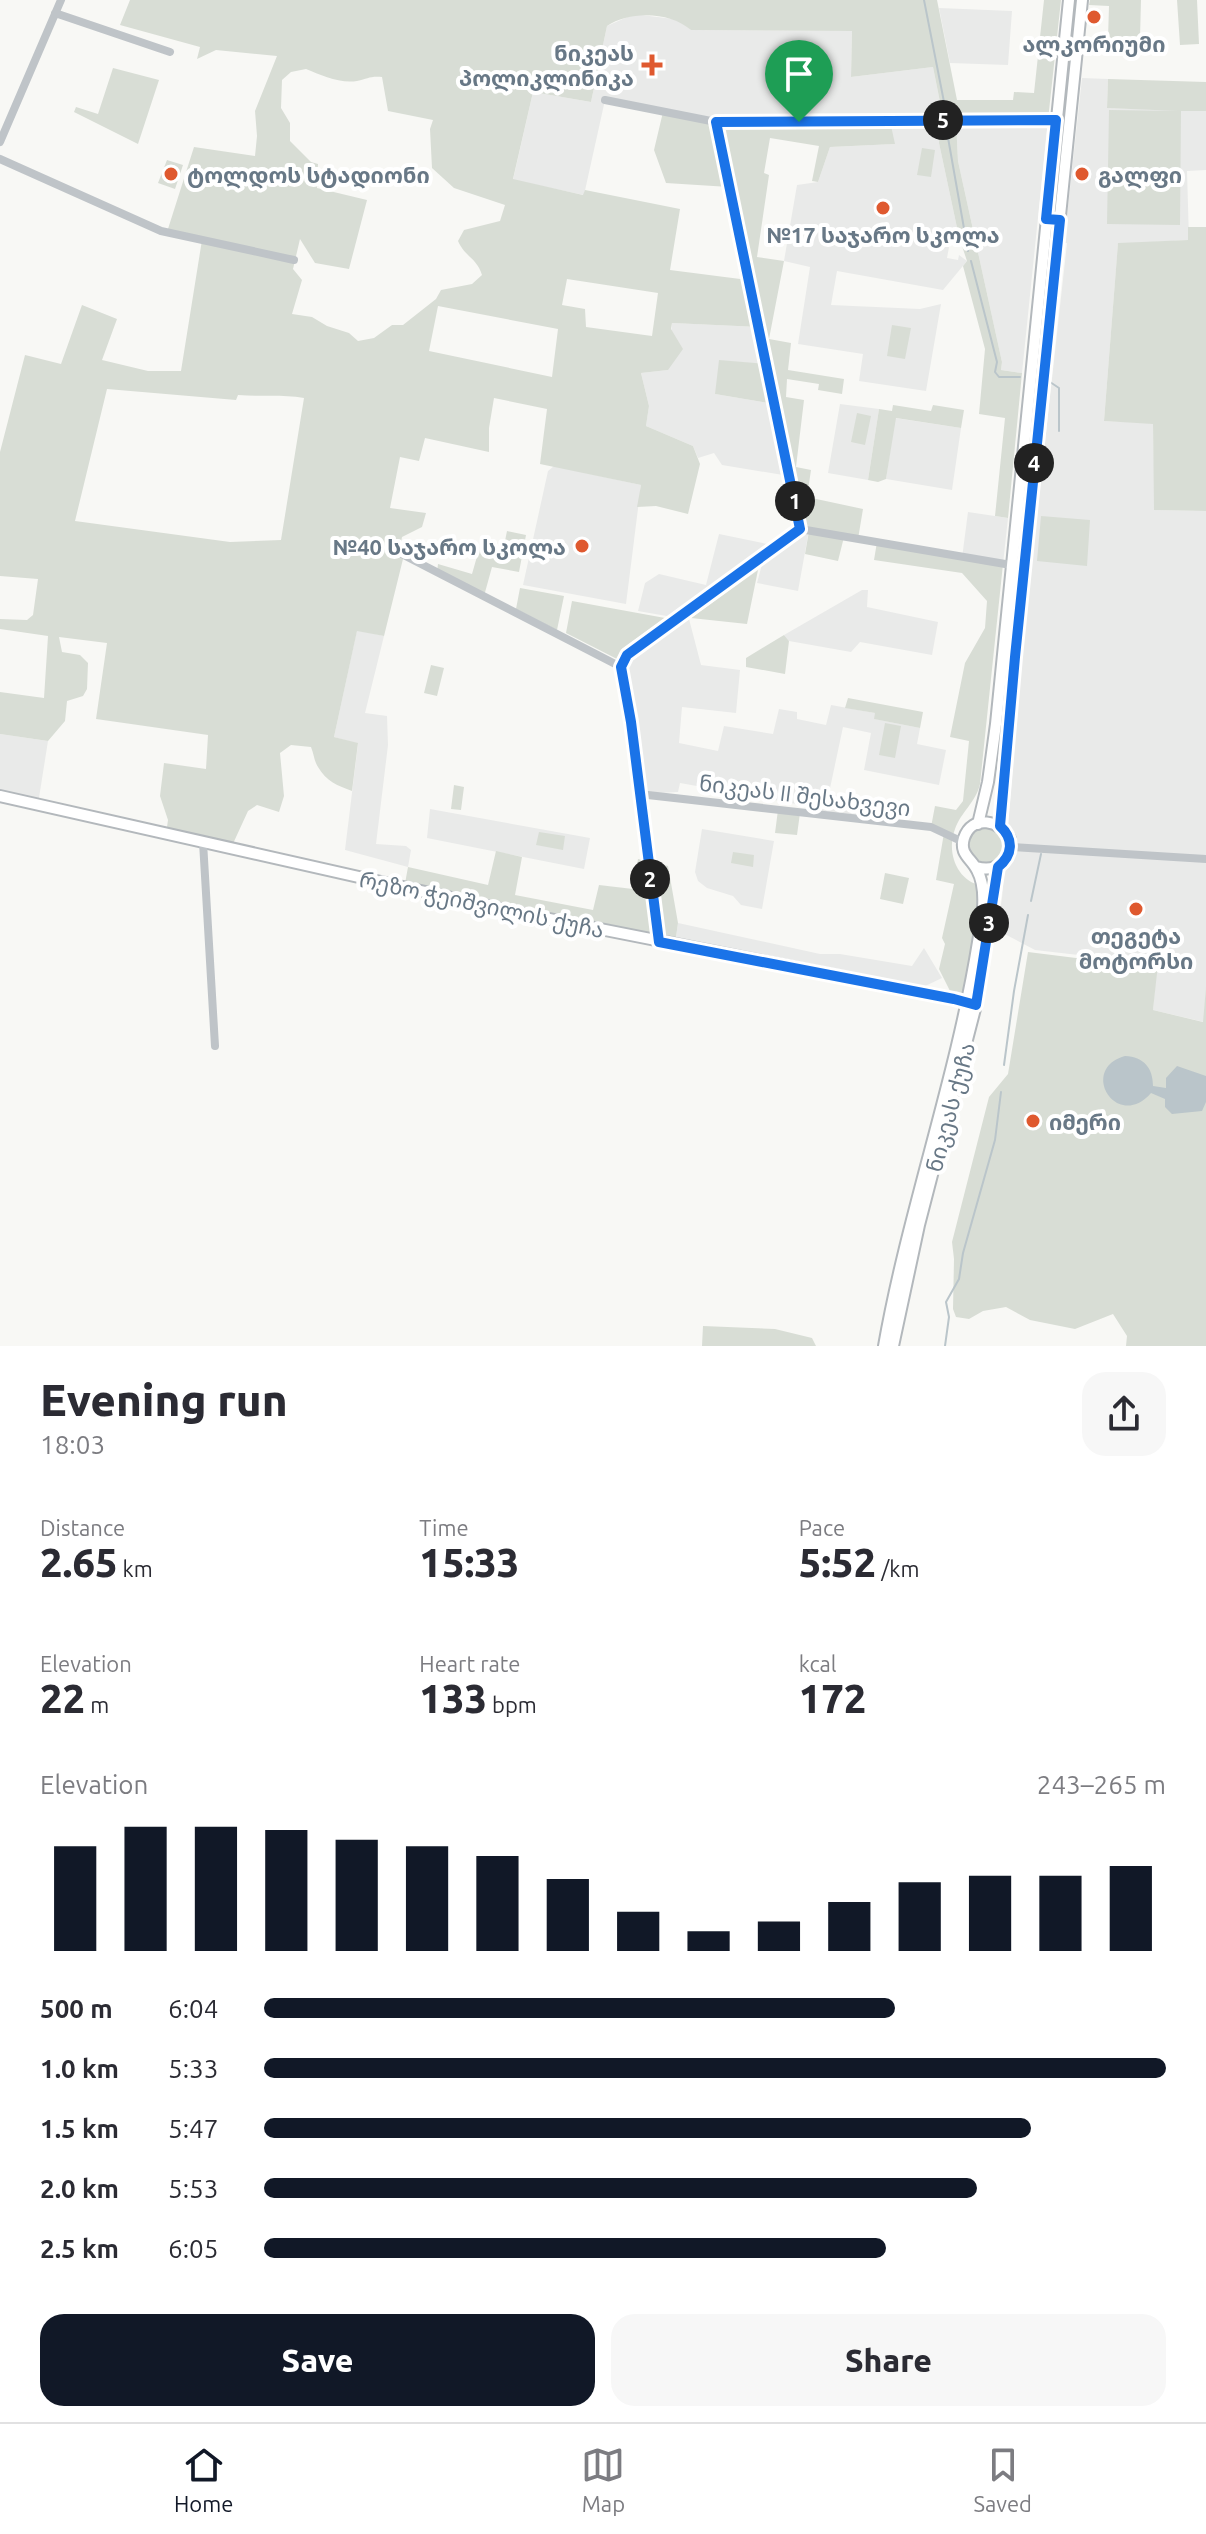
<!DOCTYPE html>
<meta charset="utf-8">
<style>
:root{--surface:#fff;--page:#f7f7f7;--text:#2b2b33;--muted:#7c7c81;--line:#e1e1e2;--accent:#111827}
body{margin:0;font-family:Ubuntu,"Noto Sans Georgian",sans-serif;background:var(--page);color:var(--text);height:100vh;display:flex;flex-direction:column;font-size:30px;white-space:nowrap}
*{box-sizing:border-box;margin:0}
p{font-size:26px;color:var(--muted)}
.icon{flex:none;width:44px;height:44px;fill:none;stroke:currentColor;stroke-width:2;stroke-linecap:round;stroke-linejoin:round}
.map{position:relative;height:1346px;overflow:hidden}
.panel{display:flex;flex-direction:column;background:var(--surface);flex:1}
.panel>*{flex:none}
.pin{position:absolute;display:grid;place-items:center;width:68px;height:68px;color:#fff;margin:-82px -34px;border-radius:50% 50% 50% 0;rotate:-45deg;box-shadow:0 0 8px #0007}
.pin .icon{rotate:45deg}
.km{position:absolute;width:40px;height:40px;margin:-20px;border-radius:50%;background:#222;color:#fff;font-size:22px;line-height:40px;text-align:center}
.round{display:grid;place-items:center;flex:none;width:84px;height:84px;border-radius:24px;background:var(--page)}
.overview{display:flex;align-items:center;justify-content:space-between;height:136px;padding:0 40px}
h1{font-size:44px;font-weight:800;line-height:60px}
.figures{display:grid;grid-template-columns:repeat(3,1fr);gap:12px;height:136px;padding:8px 40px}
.figures div{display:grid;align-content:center}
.figures b{font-size:40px;font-weight:800}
.figures small{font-size:22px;font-weight:400}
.figures p{font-size:22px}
.chart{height:224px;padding:16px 40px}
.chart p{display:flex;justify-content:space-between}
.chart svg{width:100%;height:144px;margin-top:8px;stroke:var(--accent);stroke-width:6}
.primary-button{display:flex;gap:16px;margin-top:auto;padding:16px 40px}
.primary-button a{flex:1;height:92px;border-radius:24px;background:var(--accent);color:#fff;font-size:32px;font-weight:800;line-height:92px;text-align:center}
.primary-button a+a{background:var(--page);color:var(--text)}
ul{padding:0 40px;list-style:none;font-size:26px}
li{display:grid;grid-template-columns:128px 96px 1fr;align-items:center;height:60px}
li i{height:20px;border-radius:10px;background:var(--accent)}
.tabs{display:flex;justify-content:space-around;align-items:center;height:112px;border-top:2px solid var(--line);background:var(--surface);font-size:22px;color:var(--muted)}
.tabs a{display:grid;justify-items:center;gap:4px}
.tabs .current{color:var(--accent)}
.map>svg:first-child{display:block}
</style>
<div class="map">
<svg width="1206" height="1346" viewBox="0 0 1206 1346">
<rect width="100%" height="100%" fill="#f8f8f5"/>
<path fill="#e9eae9" d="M939,8L1012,11L1008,65L950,63Z
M634,14L681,20L691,30L852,31L851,77L933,67L941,107L939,143L959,237L949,247L947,258L958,260L959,255L967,261L943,290L837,271L831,305L920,309L941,304L926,391L859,381L863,354L798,344L810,267L784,261L797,185L818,182L830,147L895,144L716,122L605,100L584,195L513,180L533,92L591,102L607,26Z
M1082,78L1108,79L1107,108L1206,111V170L1187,171L1189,240L1118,244L1104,421L1153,423L1155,510L1206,511V987L1204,1022L1153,1010L1157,964L1035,950L997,930L1002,898L1024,632L1067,243H1064Z
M1048,120L1022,373L1001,370L1002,362L958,161L956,121Z
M672,323L759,327L766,365L715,394L774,404L789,476L722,465L714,453L698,458L693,446L646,426L649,406L641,373L668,370Z
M840,404L879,409L868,480L828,473Z
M895,418L961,428L952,490L886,479Z
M554,466L641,485L626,604L523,585L548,471Z
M968,512L1008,518L1003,564L962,558Z
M800,529L809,530L798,591L757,583L764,557L678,618L638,611L645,583L659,574L706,585L719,534L777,546Z
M862,590H868L867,607L938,622L932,655L860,642L851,652L789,641L784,635Z
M689,619L701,665L740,670L736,713L682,707L679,743L718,751L724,726L773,734L779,709L797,712V719L826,725L831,705L875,713V719L920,728L917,744L946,750L939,785L864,770L871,733L843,727L829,793L858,800L855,819L817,815L819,808L680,783L678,792L639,794L633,737H639L628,669L629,663L633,657Z
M357,630L384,636L365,713L387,716L388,745L376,844L406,846L411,850L408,867L345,850L358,744L334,737Z
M0,734L48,741L38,804L0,796Z
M430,809L590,838L584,869L427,838Z
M702,829L774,841L762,909L741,905L733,896L707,888L698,881L695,872Z
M678,923L820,954H840L912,966L924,948L942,978L919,989L675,944Z"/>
<path fill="#d8ddd5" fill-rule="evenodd" d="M130,0H937L957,100H1013L1014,92L1034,93L1044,0H1061L1048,120L956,121L958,161L1002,362L1001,370L1022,373L1008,518L995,516L1005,418L979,414L985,349L963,266L967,261L959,237L939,143L941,107L933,67L851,77L852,31L691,30C671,12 630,10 607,26L591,102L533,92L513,179L583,195L585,190L680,209L670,270L748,280L729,187L666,183L654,150L663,112L716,122L890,121L895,144L830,147L818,182L812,181L819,146L770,138L764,173L769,175L757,257L784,261L769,339L791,343L788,370L844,379L842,394L818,390L819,384L787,379L786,397L804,400L796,467L811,470L807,497L863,509L858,539L844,537L838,561L805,554L809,531L800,529L774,404L715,394L719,360L766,364L759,327L672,323L671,329L683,349L668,370L641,373L649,406L646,426L693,446L700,464L688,514L656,506L637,507L641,485L540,464L547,409L494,398L489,428V452L425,438L419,461L400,457L390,508L426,513L422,527L402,537L399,552L404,555L384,636L357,631L334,737L358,743L352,791C338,786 326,781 318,767C314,761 314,754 311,747L291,745L280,753L284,796L279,812L257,805L248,811L231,848L166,834L168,820L160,796L164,763L206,769L208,735L96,719L107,643L59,637L62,652L80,655L88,663L87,689L83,696L67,701L65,721L48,741L0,734V692L44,698L48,636L0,629V619L27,620L33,615L38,579L0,576V452L25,355L61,364L82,305L117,319L102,360L148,371H181L202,240L167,232L194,147L255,156L257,136L255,111L277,56L216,50L197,59L200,47L120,25ZM306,69C321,75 340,84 357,81C368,79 369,76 382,77L388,111L433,120L430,129L432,168L454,188L505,205L500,221L464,230L458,241C465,257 477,258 482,275L472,284L441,290L436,299L403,325H392L374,338L358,341L349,333L327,326L312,317L292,314L302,280L293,269L300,239L315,263L349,269L367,200L317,188L318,164L311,162L290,141V123L281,108L282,80L291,72ZM567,279L658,293L652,336L586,327L585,309L562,305ZM438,306L558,329L552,377L429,351ZM107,389L236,400L238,395C261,397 282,394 304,398L281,540L230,542L75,521Z
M1090,0H1141L1140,38L1108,39L1109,6L1089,5Z
M1177,0H1197L1199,44L1180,45Z
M113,68L159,80L138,144L74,112L76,107L98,114Z
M1108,79L1206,82V111H1181L1180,225L1107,224L1109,110L1178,111L1107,108Z
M922,148L935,150L931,177L917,175Z
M167,160L183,165L175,189L158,183Z
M1188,227H1206V511L1154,510L1153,424L1104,421L1118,243L1188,240Z
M892,325L911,328L905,359L887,356Z
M893,405L931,411L933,405L964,410L961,428L896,418L886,479L878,482L868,480L879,409L892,411Z
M857,413L871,416L865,445L851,442Z
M1041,516L1090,520L1087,566L1037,561Z
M507,531L526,535L519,572L492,567L484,596L437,572L438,564L472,574L480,546L503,551Z
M877,542L1003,564L980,784C976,802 961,812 955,829C946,853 957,881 982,886L967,1002L954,999L939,969L945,944L942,938L954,884L936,880L944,833L931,827L935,806L956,810L963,801L969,741L950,737L965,663L985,628L987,601L962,573L874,560Z
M758,570L747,624L691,618Z
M520,588L564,596L557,630L516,609Z
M572,601L665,618L622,649L617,659L566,633Z
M784,635L789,641L785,674L746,667V658Z
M431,665L444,668L437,696L424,693Z
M848,698L923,712L920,728L874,719L875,713L845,708Z
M885,723L901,726L895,758L879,755Z
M454,785L464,787L461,810L451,809Z
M778,810L800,813L797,835L775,833Z
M969 845a18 18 0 1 1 36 0a18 18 0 1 1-36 0Z
M539,832L565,836L563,850L536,845Z
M496,851L522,857L515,895L593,910L599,885L633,889L638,859L668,866L678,923L675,944L404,889L408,867L488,885Z
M733,852L754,855L753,867L731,863Z
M885,873L909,878L903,904L880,899Z
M1028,952L1148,967L1158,964L1153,1010L1203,1022L1206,987V1346H1126L1127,1336L1113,1314L1075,1329L1030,1320L1006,1307L983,1311L969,1319L956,1317L953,1309L954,1259L952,1242L989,1097L1008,1074Z
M703,1326L775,1329L812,1338L816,1346H702Z"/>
<path fill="#bac5ca" d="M1125,1056C1144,1057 1153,1068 1153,1086L1166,1088V1078L1177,1066L1206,1076V1102L1202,1111L1172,1114L1165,1107V1099L1151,1093C1117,1132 1078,1069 1125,1056Z"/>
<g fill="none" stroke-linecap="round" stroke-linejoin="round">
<path stroke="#bac5ca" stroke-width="2" d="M924,0L945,107
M947,132L968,251
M971,261L997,362L995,372L999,377H1020
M1050,382L1059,388V431
M1031,901L1041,854
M1004,1065L1014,991L1028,915
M945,1346L949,1317L946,1302L959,1279L963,1253L995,1140L1001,1092"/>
<defs>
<path id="major" d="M0,796L514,912L954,999L976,1005
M978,824L988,782L996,724L1069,0
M1000,826L1015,657L1082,0
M884,1346C908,1210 956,1079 978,942C982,920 988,890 977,870C971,858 959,854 964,838C972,814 1001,820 1010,839C1012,860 997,873 976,867
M893,1346L919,1225L976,1005L998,867"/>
</defs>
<use href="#major" stroke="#b3b8bc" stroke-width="14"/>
<path stroke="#bfc4c8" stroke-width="8" d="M55,13L170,52
M605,100L716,122L1056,120
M716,122L800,529
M0,142L61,0
M0,159L161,231L294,260
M390,548L621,667
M639,794L931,827L963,842
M203,842L215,1046
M1011,847L1206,859
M659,942L631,722L621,667L627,655L800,529L1011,565"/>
<use href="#major" stroke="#fff" stroke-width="10"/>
</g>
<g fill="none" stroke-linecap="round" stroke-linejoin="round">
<defs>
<path id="route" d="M1056,120L1046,219L1060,220L1015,657L1000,826C1014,839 1013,855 998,867L976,1005L954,999L659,942L631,722L621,667L627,655L800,529L716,122Z"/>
</defs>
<use href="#route" stroke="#fff" stroke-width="16"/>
<use href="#route" stroke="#1a73e8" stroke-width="10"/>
</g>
<g fill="#df592f" stroke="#fff" stroke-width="3">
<circle cx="1094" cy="17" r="8"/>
<path d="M648 53h8v8h8v8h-8v8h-8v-8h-8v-8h8z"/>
<circle cx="171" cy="174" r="8"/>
<circle cx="1082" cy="174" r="8"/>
<circle cx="883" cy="208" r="8"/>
<circle cx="582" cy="546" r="8"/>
<circle cx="1136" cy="909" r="8"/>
<circle cx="1033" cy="1121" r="8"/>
</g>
<g text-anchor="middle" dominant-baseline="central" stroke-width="8" stroke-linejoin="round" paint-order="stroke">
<g font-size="22" font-weight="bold" fill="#687886" stroke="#fff">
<text x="1094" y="43">ალკორიუმი</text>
<text x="634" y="52" text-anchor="end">ნიკეას<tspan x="634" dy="25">პოლიკლინიკა</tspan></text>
<text x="187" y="174" text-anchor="start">ტოლდოს სტადიონი</text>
<text x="1098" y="174" text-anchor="start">გალფი</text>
<text x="883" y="234">№17 საჯარო სკოლა</text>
<text x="566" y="546" text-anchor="end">№40 საჯარო სკოლა</text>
<text x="1136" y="935">თეგეტა<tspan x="1136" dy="25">მოტორსი</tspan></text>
<text x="1049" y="1121" text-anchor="start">იმერი</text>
</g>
<g font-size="22" fill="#687886" stroke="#fff">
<text transform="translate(805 795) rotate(7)">ნიკეას II შესახვევი</text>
<text transform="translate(482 904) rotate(12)">რეზო ჭეიშვილის ქუჩა</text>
<text transform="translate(950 1107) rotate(-75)">ნიკეას ქუჩა</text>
</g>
</g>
</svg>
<div class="pin" style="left:799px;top:122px;background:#1e9e55"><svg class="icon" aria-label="arrive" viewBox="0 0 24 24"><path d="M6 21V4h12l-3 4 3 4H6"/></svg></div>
<b class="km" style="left:795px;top:501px">1</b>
<b class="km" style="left:650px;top:879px">2</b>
<b class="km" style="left:989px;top:923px">3</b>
<b class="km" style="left:1034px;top:463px">4</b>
<b class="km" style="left:943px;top:120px">5</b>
</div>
<section class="panel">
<div class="overview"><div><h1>Evening run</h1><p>18:03</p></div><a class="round"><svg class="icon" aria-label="share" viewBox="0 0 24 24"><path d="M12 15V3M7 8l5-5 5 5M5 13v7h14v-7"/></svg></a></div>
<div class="figures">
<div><p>Distance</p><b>2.65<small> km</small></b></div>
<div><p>Time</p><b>15:33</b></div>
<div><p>Pace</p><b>5:52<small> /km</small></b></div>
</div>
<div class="figures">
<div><p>Elevation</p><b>22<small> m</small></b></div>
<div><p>Heart rate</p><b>133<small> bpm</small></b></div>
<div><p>kcal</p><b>172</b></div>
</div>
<div class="chart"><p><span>Elevation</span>243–265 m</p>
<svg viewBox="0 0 160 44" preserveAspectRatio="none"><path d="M5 44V12M15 44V6M25 44V6M35 44V7M45 44V10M55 44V12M65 44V15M75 44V22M85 44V32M95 44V38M105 44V35M115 44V29M125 44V23M135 44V21M145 44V21M155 44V18"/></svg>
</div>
<ul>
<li><b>500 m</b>6:04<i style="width:70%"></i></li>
<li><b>1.0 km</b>5:33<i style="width:100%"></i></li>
<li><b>1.5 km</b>5:47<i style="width:85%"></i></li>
<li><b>2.0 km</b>5:53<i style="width:79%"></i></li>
<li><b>2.5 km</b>6:05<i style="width:69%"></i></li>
</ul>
<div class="primary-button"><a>Save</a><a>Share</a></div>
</section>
<nav class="tabs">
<a class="current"><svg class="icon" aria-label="home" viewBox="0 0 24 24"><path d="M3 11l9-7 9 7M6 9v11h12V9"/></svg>Home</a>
<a><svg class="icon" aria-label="map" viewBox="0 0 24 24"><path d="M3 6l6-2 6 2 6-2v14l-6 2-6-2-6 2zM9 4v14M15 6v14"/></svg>Map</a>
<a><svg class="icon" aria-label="saved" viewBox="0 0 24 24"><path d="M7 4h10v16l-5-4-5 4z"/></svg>Saved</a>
</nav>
